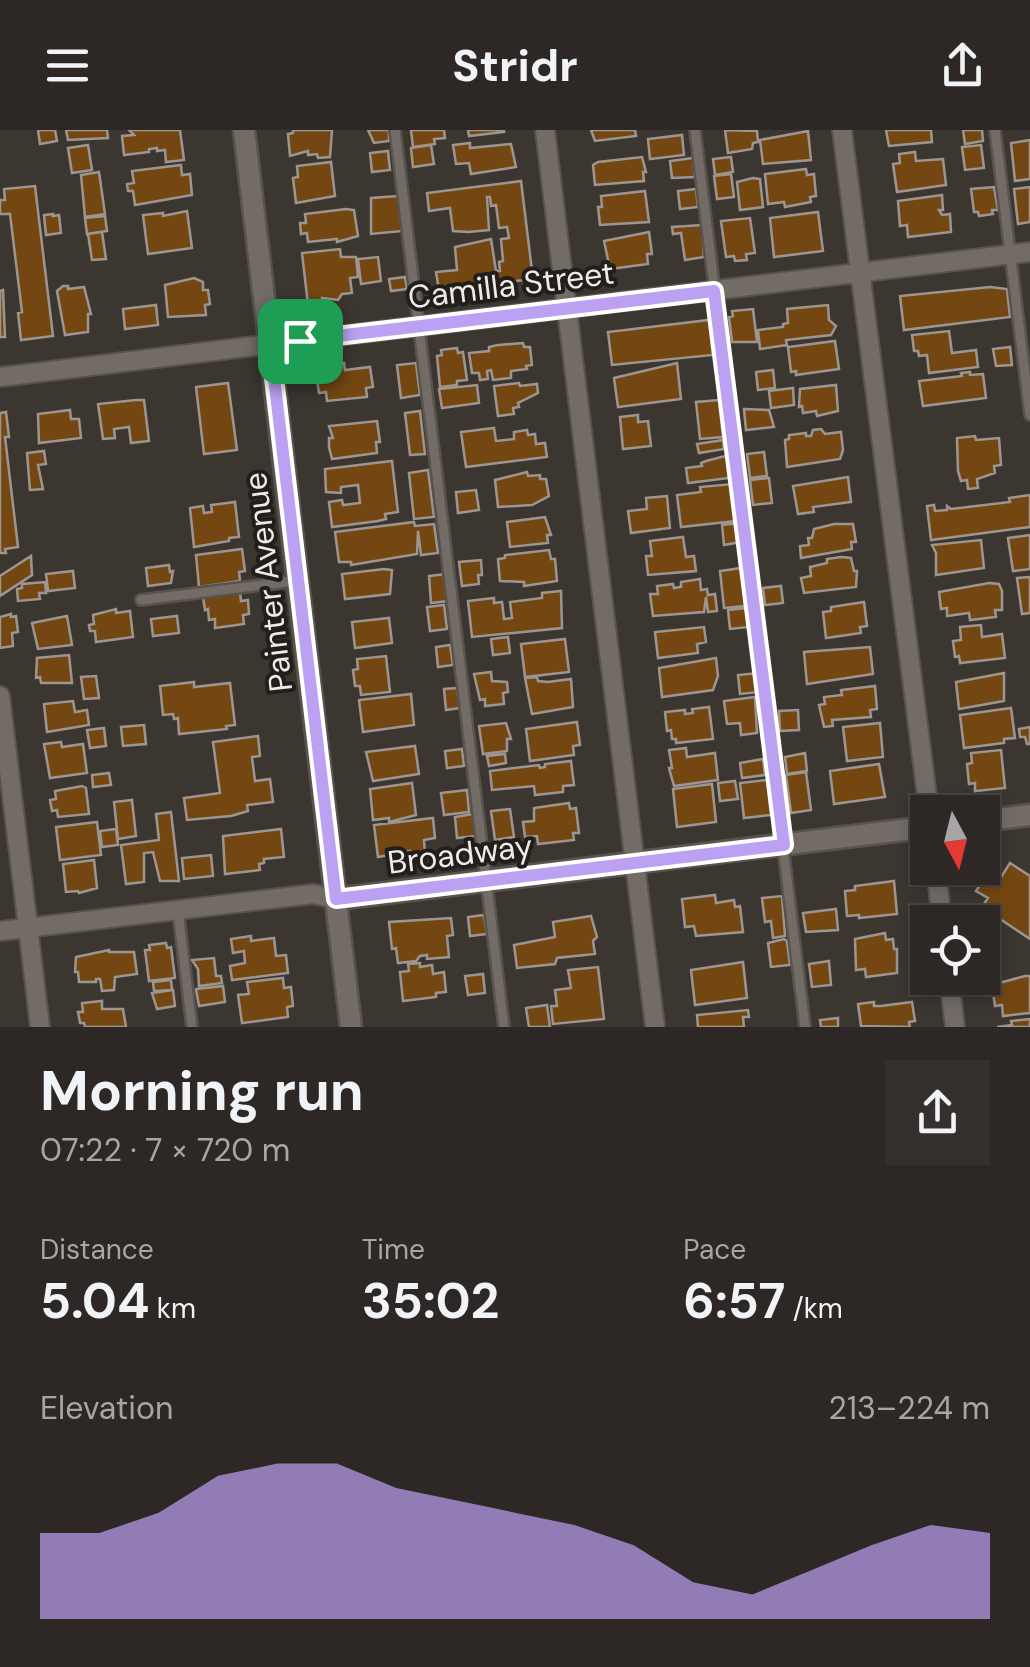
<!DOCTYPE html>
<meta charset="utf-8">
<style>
:root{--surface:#2d2825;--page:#35302d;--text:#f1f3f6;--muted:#a7a6a7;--line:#484442;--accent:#bca0f2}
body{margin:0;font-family:"DM Sans",sans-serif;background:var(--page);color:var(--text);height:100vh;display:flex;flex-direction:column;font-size:38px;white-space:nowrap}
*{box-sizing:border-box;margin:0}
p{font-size:32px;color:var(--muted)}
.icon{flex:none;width:55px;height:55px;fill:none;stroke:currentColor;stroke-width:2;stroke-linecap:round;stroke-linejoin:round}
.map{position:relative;height:897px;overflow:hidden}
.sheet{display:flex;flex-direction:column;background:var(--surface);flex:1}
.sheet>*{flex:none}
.needle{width:65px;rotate:173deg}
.controls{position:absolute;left:910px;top:665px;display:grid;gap:20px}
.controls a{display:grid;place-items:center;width:90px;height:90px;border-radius:0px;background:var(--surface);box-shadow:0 5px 15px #0003,0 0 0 2px var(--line);font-size:50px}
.pin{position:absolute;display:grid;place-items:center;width:85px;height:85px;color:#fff;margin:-42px;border-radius:20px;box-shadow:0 5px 15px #0006}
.round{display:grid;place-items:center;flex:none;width:105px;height:105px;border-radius:0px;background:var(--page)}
.overview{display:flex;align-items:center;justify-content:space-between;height:170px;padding:0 40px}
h1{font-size:55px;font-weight:700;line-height:75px}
.stats{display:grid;grid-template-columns:repeat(3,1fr);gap:15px;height:170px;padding:10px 40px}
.stats div{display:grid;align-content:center}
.stats b{font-size:50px;font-weight:700}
.stats small{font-size:28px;font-weight:400}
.stats p{font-size:28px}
.chart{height:280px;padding:20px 40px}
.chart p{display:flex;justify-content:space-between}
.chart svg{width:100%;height:180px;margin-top:10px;fill:var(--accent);opacity:.7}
header{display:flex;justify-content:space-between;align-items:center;height:130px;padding:0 40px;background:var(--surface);font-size:45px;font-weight:700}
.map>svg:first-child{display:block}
</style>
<header><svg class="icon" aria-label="menu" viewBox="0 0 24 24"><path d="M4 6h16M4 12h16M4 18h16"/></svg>Stridr<svg class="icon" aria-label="share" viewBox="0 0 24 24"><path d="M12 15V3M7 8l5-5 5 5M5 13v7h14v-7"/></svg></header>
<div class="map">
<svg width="1030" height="897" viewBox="0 0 1030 897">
<rect width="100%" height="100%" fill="#3c3631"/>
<path fill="#744712" stroke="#9d9690" stroke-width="2.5" d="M38,0H55L57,11L40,14Z
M66,0H107L108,8L68,10Z
M129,0H180L184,30L166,32L165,20L157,21V18L149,19V22L124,25L122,6L134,5Z
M293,0H332L330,27L318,28L317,24L308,25V21L290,26L288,4L293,3Z
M368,0H389V11L374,13Z
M411,0H444L445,8L434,9L435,14L413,17Z
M468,0H504V2L469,6Z
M591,0H635L636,6L595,11Z
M725,0L757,1L758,12L753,13L752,19L728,23Z
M886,0H931L932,12L889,16Z
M963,0H982L983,11L965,14Z
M808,1L811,30L763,34L760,10Z
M682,5L684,25L650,29L648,9Z
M1030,10V49L1015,51L1011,13Z
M470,13V18L511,14L516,37L471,44L469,33L456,34L453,15Z
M88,15L92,40L72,43L68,18Z
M431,15L434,34L413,37L411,18Z
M981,15L984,38L965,40L962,17Z
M388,21L390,40L372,42L370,23Z
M915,22L916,31L943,29L946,55L897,62L893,34L900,33L899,24Z
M642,27L646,42H643L644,51L595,55L593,35L598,32Z
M731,27L733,42L715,45L713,29Z
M693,28L695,47L672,48L670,31Z
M331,32L335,66L296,73L293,48L298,47L297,36Z
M181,35L182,45L190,44L192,65L135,75L133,61H128L127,54L134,53L132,41Z
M806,39L807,45L814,44L816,66L810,67L811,72L785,77L784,72L768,74L765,44Z
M99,42L105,84L85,87L81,45Z
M731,44L734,67L717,69L714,46Z
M753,48L760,49L763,77L740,80L737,52Z
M521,51L533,149L439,160L436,142L457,140L455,117L491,109L496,141H500L499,132L503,131L501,109L509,108L507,97L499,98L496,75L491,76L490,67H487L489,100L468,102L453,101L450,78L429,81L427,63Z
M35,56L53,206L21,210L18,183L22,182L10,84H0V70H5L4,59Z
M994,57L998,80H992L993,84L979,86L978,82H974L971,59Z
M1030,57V92L1018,94L1014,59Z
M696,59L698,77L680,79L678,61Z
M645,61L649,92L600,95L598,77H602L601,66Z
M942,65L943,80H939L942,85L950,84L951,102L908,107L907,95L900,96L898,71Z
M398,66L403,101L371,104V68Z
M346,79L354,80L358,106L337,112V109L308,112L307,103L301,104L300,93H306L305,84Z
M187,81L192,118L148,124L143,85L163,83V86Z
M818,82L823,121L774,127L770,88Z
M53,84V86L59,85L61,103L46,105L44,85Z
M105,86L107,101L87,104L85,88Z
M750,88L755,123L746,124L747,130L735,131L734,126L726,127L721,91Z
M702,95L704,127L685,130L681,103L673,104L672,97Z
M102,102L106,129L92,130L88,104Z
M649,102L652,124H647L648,134L610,139L604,111Z
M340,119L341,127H356L358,147L350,148L352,163L342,164L338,170L322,168V173L308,175L302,123Z
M378,127L381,151L361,154L358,129Z
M405,147L407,159L391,161L389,149Z
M194,148L203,152V160H208L210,174L205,175L206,185L168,187L165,155Z
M63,156H68V159L84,157L91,184H88V202L65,205L57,161Z
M990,157L1007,159L1010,187L904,200L900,166Z
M3,160L5,207H0V161Z
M156,175L158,195L125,199L123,179Z
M828,175L829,190L836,196L831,205L786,210L787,215L760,219L758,200L783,197V194L788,193L787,179Z
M753,179L757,212H732L729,187L733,186L732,181Z
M709,190L713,225L612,235L608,202Z
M949,201L952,223L976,220L978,237L929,243L927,225L919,226L918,221H914L912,205Z
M835,211L839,239L796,245V241L791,242L788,217Z
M523,213L524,217H530L532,235L526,236L527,239L511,241V248L493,250L491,240L487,241L488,249L480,250L479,243H472L469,223L489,221V217L498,215Z
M1010,217L1012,235L996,236L993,219Z
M457,218L458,223L463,222L467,250L457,251V255L440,257L437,226L442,225L441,220Z
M344,233L345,240L370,237L373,257L366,258L367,267L327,271L326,262L319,263L315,237Z
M416,233L420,265L401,268L397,235Z
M677,233L681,269L618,277L614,248Z
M773,240L775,258L758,260L756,242Z
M970,242V245L983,244L986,268L923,276L919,251L962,246L961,243Z
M228,253L237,320L204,324L196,257Z
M519,253L520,256L537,254L538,263L518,273L519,277L513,278L514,284L498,286L494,256Z
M477,255L479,273L442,278L439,259Z
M836,255L838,281L817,286L816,281L803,283L802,276L799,277L800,259Z
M793,258L794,275L771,278L769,261Z
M136,270H144L149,311L131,313L129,297L114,299L115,308L103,309L98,274Z
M719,270L723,307L700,309L696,272Z
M744,279L769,280L774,297L746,300Z
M70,280L71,289H79L81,308L39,313L38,284Z
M420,281L425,324L410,325L405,283Z
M6,282L9,307H5L18,417L5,419L6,423H0V283Z
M638,285V292L648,291L651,316L623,319L620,287Z
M377,291L380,312H376L377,323L332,329L329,317V308H333L329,296Z
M494,298L496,311L514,309V302L527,300L528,305L535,304L536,314L545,313L547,327L466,337L461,302Z
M821,299L825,304L841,302L843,320L840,329L787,337L785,310L789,309V305L806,303V306H811L813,300Z
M975,306L976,310L999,308L1001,335L994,336L995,343L977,349L978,358L968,359L967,350L961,351L958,341L957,308Z
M723,310L724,319L699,323L697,314Z
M44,321L46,334L38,335L43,359L30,360L27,323Z
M764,322L767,346L750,348L747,324Z
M729,325V348L688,353L686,338L702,336L701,333L706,331Z
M392,331L398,382L385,384L386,389L378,391L332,397L329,372L342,370L343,375L360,373L358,355L341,357V363L326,362L325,339Z
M428,340L434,387L414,389L409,343Z
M527,342L528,346L540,345V349H546L549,366L532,375L498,377L495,350Z
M848,347L851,372L813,377L814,382L798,384L793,356Z
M769,348L772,373L753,375L750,350Z
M732,354L736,391L681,397L677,365L701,362L700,357Z
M476,360L479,380L458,383L456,362Z
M1030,365V397L931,410L927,376L934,375L935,381L947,380V376L951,379L1010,372L1009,368Z
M667,366L670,398L631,403L628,381L647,379L646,368Z
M235,372L239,407L229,408V411L194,417L190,378L203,376L204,383L212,382L211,375Z
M545,387L551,405H547L548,413L510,417L507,392Z
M414,392L415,396L434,394L438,423L421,425L418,401L417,424L351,435V432H339L335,402Z
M739,393L741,412L724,415L722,395Z
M834,394H853L856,412H851L852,419L801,428L800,416L809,415L808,408H812L814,399Z
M1030,405V439L1013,441L1008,408Z
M683,407L686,427L694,426L696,441L648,445L646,426H652L650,411Z
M981,410L984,438L936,445V423L932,415Z
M242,419L245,441L239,442L240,451L199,457L196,425Z
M549,420L551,429H555L557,451L524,456V452L500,451L498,429L505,428V425Z
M31,426L32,445L0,466V446Z
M841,427L851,428L854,441H857L856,457L804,463L801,448L811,446L810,437L827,433V429Z
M481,430L482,445H478L479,454L462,456L459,432Z
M169,435L170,442L173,441L171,453L148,456L146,438Z
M741,438L745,476L724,478L720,441Z
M384,439L392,440L390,464L345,469L342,444Z
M73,441L75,458L48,461L46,444Z
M446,444L449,471L431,473L429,446Z
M1030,447V483L1022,484L1017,448Z
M700,449L701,460L707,459L708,465L715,464L717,481L708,482L706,467L704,482L653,486L650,464H658L657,456L673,454L674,458L681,457V452Z
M45,452L46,463H39L40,469L18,471L17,459L22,458V454Z
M989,453L999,454L1002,461V480H995L996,487L970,490L969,483L947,486V478L941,479L939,462Z
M781,456L783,473L765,475L763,458Z
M561,461L562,498L472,507L468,471L494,468V473L502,472L504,489L512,488L510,472L542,468V463Z
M240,462L241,471L248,470L249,484L243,485L244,494L215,498V489L209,490L208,479L205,480L203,467Z
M864,472L867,496L860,497L861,503L826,508L823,482L831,481V477Z
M444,475L447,499L430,501L427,477Z
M747,478L749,497L730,499L728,480Z
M116,479V483L130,481L133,507L96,512L95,501H90L89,495L94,494L93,485Z
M11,484V487L16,486L18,502L12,503L13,516L0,518V487Z
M67,486L72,515L38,519L32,493Z
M177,486L179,503L153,506L151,489Z
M389,488L392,513L355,518L352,492Z
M981,495L982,507L1002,504L1005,528L960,533L959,526L955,527L953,511L961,510L960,497Z
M704,497L706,512L697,514L698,523L658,528L655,502Z
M508,507L510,523L493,525L491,509Z
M565,509L569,542L525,547L521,514Z
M450,515L453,535L438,537L436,517Z
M870,517L873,544L807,554L804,522Z
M69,525L72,553H41L40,547L36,548L37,528Z
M386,526L390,562L361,565L360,556H355L353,540L358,539L357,529Z
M716,528L718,546L713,560L662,567L659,538Z
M491,542L492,551L507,552L508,562L503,563L504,574L485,576V569L480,570L474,544Z
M757,543L759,562L740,564L738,545Z
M1004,543V571L959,579L956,552Z
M96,546L99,568L84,569L81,547Z
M537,547L538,551L548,552L571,549L573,577L532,584L525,548Z
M194,552V557L230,553L235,595L226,596L227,599L179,604L178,588L174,589L173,584L163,585L160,556Z
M875,556L877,579L870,580L871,587L832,590L833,596L824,597L819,575L825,574L824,567L842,565L841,560Z
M457,558L460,578L446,580L444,559Z
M411,564L414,595L363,602L359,570Z
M755,567L757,603L741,605L740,593L727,594L724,571Z
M73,571L75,582L87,580L89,595L47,602L44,574Z
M709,577L713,609L676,613V609H672L671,600L667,601L665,582L685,580V584L693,583L692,579Z
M1011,578L1015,608L1004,609V613L964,618L960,585Z
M798,580L799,600L780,601L779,581Z
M577,592L580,615L573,616L574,625L530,631L526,599Z
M506,593L511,609H507V621L483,624L479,596Z
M880,593L883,627L847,631L843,597Z
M144,595L146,614L123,616L121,597Z
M1030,597V614H1027L1025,607H1020L1019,599Z
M104,598L106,616L90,618L87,600Z
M258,606L260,626L252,627L255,651L270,649L273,672L247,675L248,681L231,686L187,690L184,668L220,663L213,612Z
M61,612L62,617L83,614L87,643L50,648L44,614Z
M415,616L419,644L373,651L366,622Z
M686,618L687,627L715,623L718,650L674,656L669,638H672L669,620Z
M462,619L464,636L447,638L445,621Z
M1001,620L1005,658L975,661V653L969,654L967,634L972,633L971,623Z
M805,623L807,641L787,644L785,627Z
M505,624L506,633L489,636L487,626Z
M763,629L765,645L742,648L740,633Z
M571,631L574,655L563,656V662L535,665L534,656L492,660L490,641L539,635L540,638L545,637V634Z
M879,634L885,667L834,674L830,641Z
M806,642L811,680L791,683L786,645Z
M109,643L111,655L93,657L92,645Z
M767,650L771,685L744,688L740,653Z
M735,651L738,669L720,671L718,653Z
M412,653L416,685L389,692V688L373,690L370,659Z
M712,654L716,692L677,697L673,659Z
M82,656L86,658L89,684L58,687L57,680L52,681L50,670L56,669L55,661Z
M467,660L469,682L444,685L441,663Z
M132,670L136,706L118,709L114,672Z
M569,673L570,679L576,678L579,703H573L574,710L538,714L537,706L525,707L523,692L534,691V678Z
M510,679L514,707L495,710L491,681Z
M171,682L179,751H160L153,722L144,723V752L126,754L121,715L159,710L156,684Z
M473,684L476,706L457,708L455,687Z
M433,688L435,708L424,710L425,724L410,726V721L378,727L374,695Z
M97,692L101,725L60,730L56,697Z
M116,699L118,715L102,717L100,701Z
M281,699L284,727L264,729V733L259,734L260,740L225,744L223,706Z
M211,725L213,746L184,749L182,728Z
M94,730L97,758L79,763L78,761L66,762L63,734Z
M1010,733L1030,746V809L982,777L988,768L976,761L989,741L1000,749Z
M894,751L897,784L859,788V785L847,786L845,761L855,760V756Z
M715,765L716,773L734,770L735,777L740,776L743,802L696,806L694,796L685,797L682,769Z
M782,766L785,806L773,808L771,791L765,792L762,768Z
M836,779L838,800L806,802L803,783Z
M484,785L487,804L470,806L468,787Z
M591,786L597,807L593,811L595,824L557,828L555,834L517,838L514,815L555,807L553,792Z
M451,788L453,805L447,806L449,827L427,829V825L420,826L416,831L398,833L396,818L392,819L389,792Z
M885,803L886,810L893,809L894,819H897V843L866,847L865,839L856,840L855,809Z
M251,806V811L274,808L276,826L286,825L288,843L232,850L230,836L245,833L244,821L233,823L231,809Z
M784,809L787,811L790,835L771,837L768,813Z
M166,813L167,818L171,817L175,848L149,851L145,820H150L149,815Z
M109,820V822H134L137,844L115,847L114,860L102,861L100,849H96V852H79L78,842H75L76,827Z
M214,828L216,846H221L222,853L199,856L198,839L192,830Z
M829,831L831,855L812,857L809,834Z
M743,832L747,868L695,875L691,840Z
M420,833V837L432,835L433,844L444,842L446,862L436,863V867L403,871L400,842L409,841L408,834Z
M598,837L604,889L553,894L551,876H557L555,860L571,858L568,840Z
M483,844L485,863L468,865L465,846Z
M1025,846H1030V883L1003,886L1002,875L995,876L992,855Z
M283,848L284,858L291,857L293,876L287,877L288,887L242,893L238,865L249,864L247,852Z
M171,850L172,860L154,861L153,852Z
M223,856L225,872L199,876L196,859Z
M173,860L175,876L157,879L152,863Z
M102,871V879H123L126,897H85L84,893H80L78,882H83L82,873Z
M874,872V876H881L912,872L915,891L909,892L910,897L861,896L858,874Z
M547,875L550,897H529L526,878Z
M748,880L749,887H743L744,897H698L697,885Z
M838,888V897H821L820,890Z
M1030,889V897H997L1012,895L1011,891Z"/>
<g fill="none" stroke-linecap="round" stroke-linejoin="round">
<defs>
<path id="service" d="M395,0L504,897
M695,0L805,897
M995,0L1030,285
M141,470L295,451
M178,781L192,897"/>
<path id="minor" d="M545,0L655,897
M842,0L929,682
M0,247L1030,122
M0,566L40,897
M936,738L942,792
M0,801L313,764L336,769
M949,848L955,897"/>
<path id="tertiary" d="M244,0L351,897
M982,691L1030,685
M336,769L928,697"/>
</defs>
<use href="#service" stroke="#58534e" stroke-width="14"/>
<use href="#minor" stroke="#58534e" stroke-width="22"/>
<use href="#tertiary" stroke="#58534e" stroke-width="25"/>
<use href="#service" stroke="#736c66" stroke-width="9"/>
<use href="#minor" stroke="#736c66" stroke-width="18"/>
<use href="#tertiary" stroke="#736c66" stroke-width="20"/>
</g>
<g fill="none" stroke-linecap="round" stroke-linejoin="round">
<defs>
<path id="route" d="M714,161L784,715L336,769L270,214Z"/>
</defs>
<use href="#route" stroke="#fff" stroke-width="20"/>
<use href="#route" stroke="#bca0f2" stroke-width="12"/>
</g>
<g text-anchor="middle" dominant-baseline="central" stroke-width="8" stroke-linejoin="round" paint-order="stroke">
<g font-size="32" fill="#efece8" stroke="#211e1b">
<text transform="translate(511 155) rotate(-7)">Camilla Street</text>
<text transform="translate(268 452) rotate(-97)">Painter Avenue</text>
<text transform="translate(460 724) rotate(-7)">Broadway</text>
</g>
</g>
</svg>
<div class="controls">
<a><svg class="needle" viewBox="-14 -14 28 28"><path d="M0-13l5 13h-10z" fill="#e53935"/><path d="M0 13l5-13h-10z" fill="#a7a6a7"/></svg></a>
<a><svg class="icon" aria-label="locate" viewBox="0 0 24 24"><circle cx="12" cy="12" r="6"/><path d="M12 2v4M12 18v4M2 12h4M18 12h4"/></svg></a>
</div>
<div class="pin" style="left:300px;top:211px;background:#1e9e55"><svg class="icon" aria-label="arrive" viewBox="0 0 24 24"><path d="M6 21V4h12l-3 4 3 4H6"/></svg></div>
</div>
<section class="sheet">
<div class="overview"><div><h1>Morning run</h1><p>07:22 · 7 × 720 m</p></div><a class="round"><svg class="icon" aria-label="share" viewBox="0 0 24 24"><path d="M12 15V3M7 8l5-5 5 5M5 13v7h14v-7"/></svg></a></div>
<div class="stats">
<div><p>Distance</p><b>5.04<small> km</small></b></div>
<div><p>Time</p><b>35:02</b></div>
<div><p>Pace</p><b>6:57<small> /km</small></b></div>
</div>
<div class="chart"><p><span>Elevation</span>213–224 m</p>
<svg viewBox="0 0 160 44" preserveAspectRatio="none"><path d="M0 44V23L10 23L20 18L30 9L40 6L50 6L60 12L70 15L80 18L90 21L100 26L110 35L120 38L130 32L140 26L150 21L160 23V44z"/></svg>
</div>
</section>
